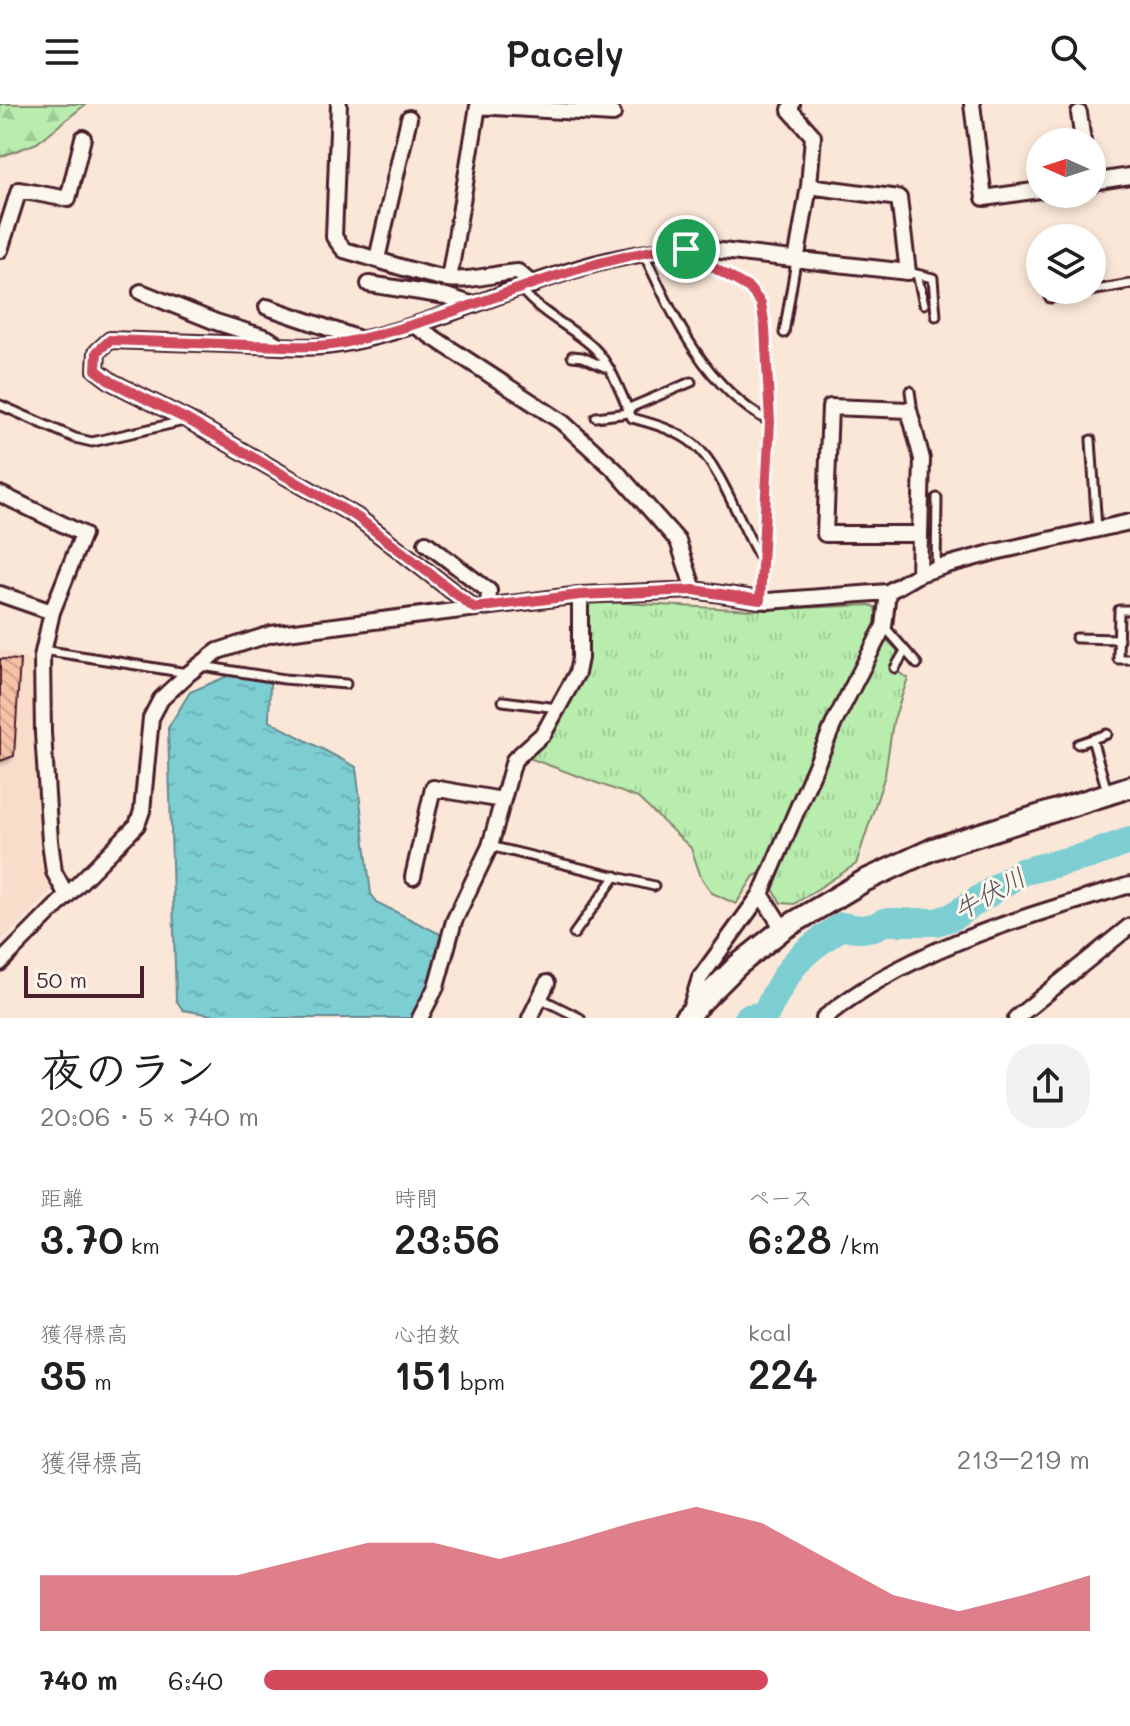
<!DOCTYPE html>
<html lang="ja">
<meta charset="utf-8">
<style>
:root{--surface:#fff;--page:#f2f2f2;--text:#202124;--muted:#757577;--accent:#d1495b}
body{margin:0;font-family:Mali,"Klee One",sans-serif;background:var(--page);color:var(--text);height:100vh;display:flex;flex-direction:column;font-size:30px;white-space:nowrap}
*{box-sizing:border-box;margin:0}
p{font-size:26px;color:var(--muted)}
.icon{flex:none;width:44px;height:44px;fill:none;stroke:currentColor;stroke-width:2;stroke-linecap:round;stroke-linejoin:round}
.map{position:relative;height:914px;overflow:hidden}
.details{display:flex;flex-direction:column;background:var(--surface);flex:1}
.details>*{flex:none}
.needle{width:52px;rotate:273deg}
.buttons{position:absolute;left:1026px;top:24px;display:grid;gap:16px}
.buttons a{display:grid;place-items:center;width:80px;height:80px;border-radius:50%;background:var(--surface);box-shadow:0 4px 12px #0003;font-size:40px}
.scale{position:absolute;left:24px;bottom:20px;width:120px;box-sizing:border-box;padding-left:8px;border:4px solid #4a1f2b;border-top:0;font-size:22px;line-height:28px;white-space:nowrap;color:#4a1f2b;-webkit-text-stroke:6px #fbf7ec;paint-order:stroke}
.pin{position:absolute;display:grid;place-items:center;width:68px;height:68px;color:#fff;margin:-34px;border:4px solid #fff;border-radius:50%;box-shadow:0 2px 8px #0007}
.round{display:grid;place-items:center;flex:none;width:84px;height:84px;border-radius:32px;background:var(--page)}
.overview{display:flex;align-items:center;justify-content:space-between;height:136px;padding:0 40px}
h1{font-size:44px;font-weight:600;line-height:60px}
.stats{display:grid;grid-template-columns:repeat(3,1fr);gap:12px;height:136px;padding:8px 40px}
.stats div{display:grid;align-content:center}
.stats b{font-size:40px;font-weight:600}
.stats small{font-size:22px;font-weight:400}
.stats p{font-size:22px}
.chart{height:224px;padding:16px 40px}
.chart p{display:flex;justify-content:space-between}
.chart svg{width:100%;height:144px;margin-top:8px;fill:var(--accent);opacity:.7}
ul{padding:0 40px;list-style:none;font-size:26px}
li{display:grid;grid-template-columns:128px 96px 1fr;align-items:center;height:60px}
li i{height:20px;border-radius:10px;background:var(--accent)}
header{display:flex;justify-content:space-between;align-items:center;height:104px;padding:0 40px;background:var(--surface);font-size:36px;font-weight:600}
.map>svg:first-child{display:block}
</style>
<header><svg class="icon" aria-label="menu" viewBox="0 0 24 24"><path d="M4 6h16M4 12h16M4 18h16"/></svg>Pacely<svg class="icon" aria-label="search" viewBox="0 0 24 24"><circle cx="10" cy="10" r="6"/><path d="M15 15l6 6"/></svg></header>
<div class="map">
<svg width="1130" height="914" viewBox="0 0 1130 914">
<defs>
<pattern id="grass-tufts" width="24" height="20" patternUnits="userSpaceOnUse" patternTransform="scale(2)"><rect width="24" height="20" fill="#b8edae"/><path d="M3 7l-1-3M5 7V3M7 7l1-3M15 17l-1-3M17 17v-4M19 17l1-3" fill="none" stroke="#a0cb96"/></pattern>
<pattern id="forest-firs" width="22" height="20" patternUnits="userSpaceOnUse" patternTransform="scale(2)"><rect width="22" height="20" fill="#b8edae"/><path d="M5 1l3.5 6h-7zM16 11l3.5 6h-7z" fill="#a0cb96"/></pattern>
<pattern id="water-ripples" width="26" height="14" patternUnits="userSpaceOnUse" patternTransform="scale(2)"><rect width="26" height="14" fill="#7cced3"/><path d="M2 4q2-2 4 0t4 0M15 11q2-2 4 0t4 0" fill="none" stroke="#6db0b5"/></pattern>
<pattern id="building-back-hatch" width="6" height="6" patternUnits="userSpaceOnUse" patternTransform="scale(2)"><rect width="6" height="6" fill="#f6c1a7"/><path d="M-1 5l2 2M0 0l6 6M5-1l2 2" fill="none" stroke="#d4a590"/></pattern>
<filter id="shadow"><feDropShadow dx="-4" dy="4" stdDeviation="2" flood-color="#0004"/></filter>
</defs>
<rect width="100%" height="100%" fill="#fae7d7"/>
<filter id="ink" filterUnits="userSpaceOnUse"><feTurbulence type="fractalNoise" baseFrequency=".0125" numOctaves="2"/><feDisplacementMap in="SourceGraphic" scale="16" xChannelSelector="R" yChannelSelector="G"/><feConvolveMatrix kernelMatrix="1 2 1 2 8 2 1 2 1" color-interpolation-filters="sRGB"/></filter>
<g filter="url(#ink)">
<path fill="#f9dcc9" d="M0,545L33,558L45,742L52,785L0,838Z"/>
<path fill="url(#grass-tufts)" stroke="#81866c" stroke-width="2" d="M586,497L754,506L870,501L875,503L877,515L873,531L821,626L765,767L754,772L736,800L712,789L701,773L691,744L638,694L529,654L551,629L580,576Z
M886,535L897,546V554L892,565L908,574L893,618L885,671L856,760L794,800L781,799L773,785L844,612Z"/>
<path fill="url(#forest-firs)" stroke="#81866c" stroke-width="2" d="M0,0H86L37,39L0,53Z"/>
<path fill="url(#water-ripples)" stroke="#688890" stroke-width="2" d="M230,571L270,577L269,617L356,663L371,790L378,799L446,833L432,880L412,914H229L183,906L176,896L168,624L190,588Z"/>
<g fill="none" stroke-linecap="round" stroke-linejoin="round">
<path stroke="#7cced3" stroke-width="28" d="M748,914L765,911C788,863 797,851 842,822L862,825L874,823L884,818H936L952,813L1021,768L1087,752L1130,737"/>
</g>
<path fill="url(#building-back-hatch)" stroke="#4a1f2b" stroke-width="2" filter="url(#shadow)" d="M0,555L20,556L14,652L0,657Z"/>
<g fill="none" stroke-linecap="round" stroke-linejoin="round">
<defs>
<path id="lane" d="M686,147L689,159L709,161L749,184L761,199L765,223L770,318L760,496
M644,150C674,214 705,283 770,318
M908,168L933,174L936,212
M917,170L924,200
M521,185C541,210 570,222 593,243C612,261 621,291 632,314C654,320 677,326 695,341C722,364 742,426 762,457
M1050,194L1130,180
M784,229L796,157
M572,252L582,253L607,264
M0,301L75,334L92,338L184,317
M627,305L691,278
M909,306L912,301L910,287
M596,313L629,309
M1091,336L1097,425
M936,464L937,394
M1130,506H1119L1118,555H1130
M884,522L917,560
M1076,534L1119,535
M43,546L187,569
M202,562L284,575L346,580
M895,564L905,547
M503,597L557,604
M1092,635L1107,687
M1078,640L1107,630
M490,742L654,782
M574,830L616,772
M540,894L580,914"/>
<path id="street" d="M339,0L334,133L344,146C378,155 413,169 448,175C471,178 495,169 518,168L533,181
M792,0L790,6L813,32L809,82L796,157
M972,0L984,94L1040,86
M1079,9L1083,38
M1092,78L1130,72
M0,146L19,86L68,95L83,34
M377,155L409,14
M449,175L478,2L613,10
M369,180L446,192L474,201
M141,188L216,218L267,234L275,239
M267,203L360,235
M414,221L562,318L615,366L678,437L694,486
M0,390L83,430L52,508L42,553L43,629L50,737L54,768L66,790
M918,430H825L830,303L909,306L922,355L919,470
M426,439L489,487L488,502
M0,490L52,508
M474,504L357,413L188,316L112,278L96,266L97,248L110,236C159,238 208,239 256,241C284,242 314,245 341,240C463,218 580,142 704,145L908,168L899,94L809,82
M413,773L433,684L502,696
M761,790L783,825
M0,859L137,721L142,707L151,614L161,595L188,570L218,547L271,530L580,491L694,486L768,497L888,488L919,470L947,461L995,448L1130,418
M690,906L700,874L761,790L835,617L884,522L888,488
M420,914L436,883L454,817L490,742L514,656L544,629L577,569L580,554V491
M530,914L547,879
M824,914C911,843 1025,813 1130,781
M1016,914L1130,822"/>
<path id="secondary" d="M685,914L738,861L783,825L864,777L933,745L1130,683"/>
</defs>
<use href="#lane" stroke="#4a1f2b" stroke-width="13"/>
<use href="#street" stroke="#4a1f2b" stroke-width="20"/>
<use href="#secondary" stroke="#4a1f2b" stroke-width="26"/>
<use href="#lane" stroke="#fbf7ec" stroke-width="7"/>
<use href="#street" stroke="#fbf7ec" stroke-width="14"/>
<use href="#secondary" stroke="#fbf7ec" stroke-width="20"/>
</g>
</g>
<g fill="none" stroke-linecap="round" stroke-linejoin="round" filter="url(#ink)">
<defs>
<path id="route" d="M671,144L686,145L689,159L709,161L749,184L761,199L765,223L770,318L760,496L694,486L580,491L474,504L357,413L188,316L112,278L96,266L97,248L110,236C157,238 204,239 251,241C281,241 313,245 343,239C455,216 558,160 671,144Z"/>
</defs>
<use href="#route" stroke="#fff" stroke-width="16"/>
<use href="#route" stroke="#d1495b" stroke-width="10"/>
</g>
<g text-anchor="middle" dominant-baseline="central" stroke-width="6" stroke-linejoin="round" paint-order="stroke">
<g font-size="26" font-style="italic" fill="#59545d" stroke="#fbf7ec">
<text transform="translate(989 789) rotate(-29)">牛伏川</text>
</g>
</g>
</svg>
<div class="buttons">
<a><svg class="needle" viewBox="-14 -14 28 28"><path d="M0-13l5 13h-10z" fill="#e53935"/><path d="M0 13l5-13h-10z" fill="#757577"/></svg></a>
<a><svg class="icon" aria-label="layers" viewBox="0 0 24 24"><path d="M12 4l9 5-9 5-9-5zM3 14l9 5 9-5"/></svg></a>
</div>
<div class="scale">50 m</div>
<div class="pin" style="left:686px;top:145px;background:#1e9e55"><svg class="icon" aria-label="arrive" viewBox="0 0 24 24"><path d="M6 21V4h12l-3 4 3 4H6"/></svg></div>
</div>
<section class="details">
<div class="overview"><div><h1>夜のラン</h1><p>20:06 · 5 × 740 m</p></div><a class="round"><svg class="icon" aria-label="share" viewBox="0 0 24 24"><path d="M12 15V3M7 8l5-5 5 5M5 13v7h14v-7"/></svg></a></div>
<div class="stats">
<div><p>距離</p><b>3.70<small> km</small></b></div>
<div><p>時間</p><b>23:56</b></div>
<div><p>ペース</p><b>6:28<small> /km</small></b></div>
</div>
<div class="stats">
<div><p>獲得標高</p><b>35<small> m</small></b></div>
<div><p>心拍数</p><b>151<small> bpm</small></b></div>
<div><p>kcal</p><b>224</b></div>
</div>
<div class="chart"><p><span>獲得標高</span>213–219 m</p>
<svg viewBox="0 0 160 44" preserveAspectRatio="none"><path d="M0 44V27L10 27L20 27L30 27L40 22L50 17L60 17L70 22L80 17L90 11L100 6L110 11L120 22L130 33L140 38L150 33L160 27V44z"/></svg>
</div>
<ul>
<li><b>740 m</b>6:40<i style="width:61%"></i></li>
</ul>
</section>
